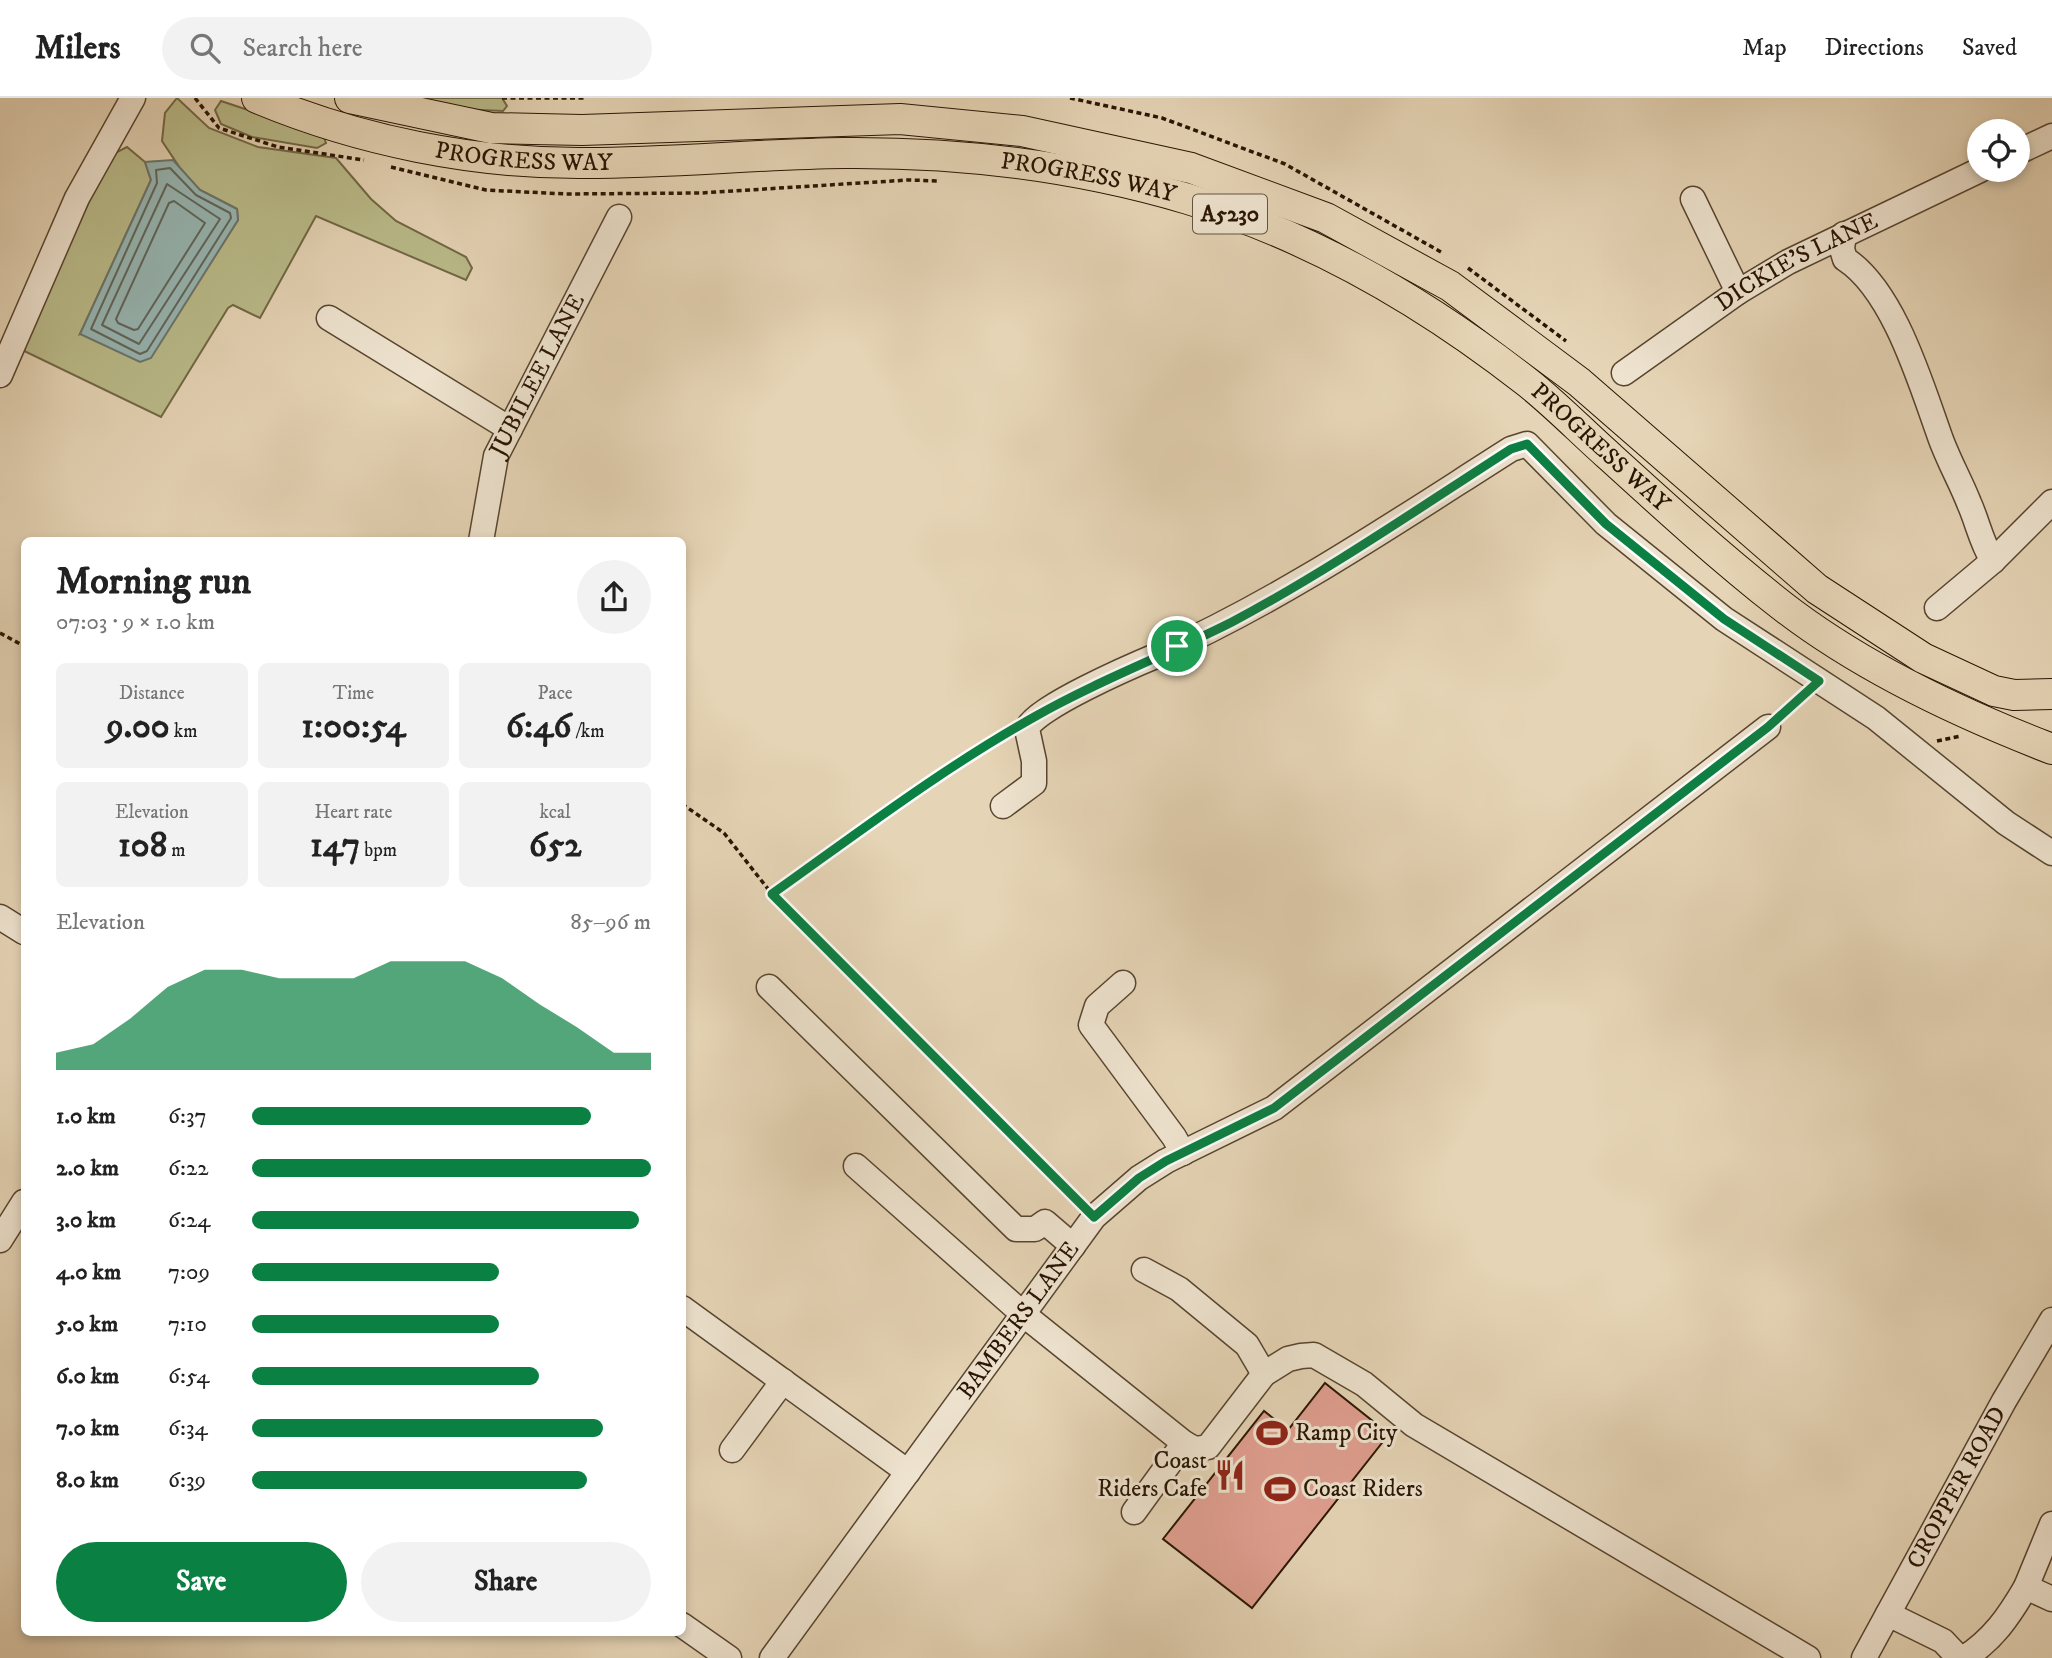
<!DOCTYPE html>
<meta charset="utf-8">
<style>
:root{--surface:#fff;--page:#f2f2f2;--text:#222;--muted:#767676;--line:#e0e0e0;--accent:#0b8043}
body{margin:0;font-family:"IM FELL DW Pica",serif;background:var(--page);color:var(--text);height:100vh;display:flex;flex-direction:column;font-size:26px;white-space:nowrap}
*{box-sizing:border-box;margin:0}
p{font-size:23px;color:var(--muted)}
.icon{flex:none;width:38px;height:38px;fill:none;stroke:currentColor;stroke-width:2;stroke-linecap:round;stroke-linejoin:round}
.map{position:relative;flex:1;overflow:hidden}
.drawer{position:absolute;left:21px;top:439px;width:665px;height:1099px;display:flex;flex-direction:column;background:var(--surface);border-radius:10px;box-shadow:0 4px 10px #0003}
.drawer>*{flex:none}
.buttons{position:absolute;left:1967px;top:21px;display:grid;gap:14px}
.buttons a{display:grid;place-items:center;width:63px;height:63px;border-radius:50%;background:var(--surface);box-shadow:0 4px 10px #0003;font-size:35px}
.pin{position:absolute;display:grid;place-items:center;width:60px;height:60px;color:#fff;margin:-30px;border:4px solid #fff;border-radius:50%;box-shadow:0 2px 7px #0007}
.round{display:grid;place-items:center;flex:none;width:74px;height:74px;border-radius:37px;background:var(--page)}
.head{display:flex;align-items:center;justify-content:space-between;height:119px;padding:0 35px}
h1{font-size:38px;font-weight:700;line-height:52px}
.metrics{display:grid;grid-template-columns:repeat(3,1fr);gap:10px;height:119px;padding:7px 35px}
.metrics div{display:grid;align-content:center;border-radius:10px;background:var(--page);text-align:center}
.metrics b{font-size:35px;font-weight:700}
.metrics small{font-size:19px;font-weight:400}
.metrics p{font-size:19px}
.chart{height:196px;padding:14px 35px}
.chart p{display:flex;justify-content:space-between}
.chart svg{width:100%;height:126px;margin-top:7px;fill:var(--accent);opacity:.7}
.primary-button{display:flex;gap:14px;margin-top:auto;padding:14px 35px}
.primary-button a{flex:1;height:80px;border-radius:42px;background:var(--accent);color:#fff;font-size:28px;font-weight:700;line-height:80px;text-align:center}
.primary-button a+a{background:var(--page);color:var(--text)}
ul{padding:0 35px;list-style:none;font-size:23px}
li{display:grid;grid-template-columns:112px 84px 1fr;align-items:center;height:52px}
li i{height:18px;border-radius:9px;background:var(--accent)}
header{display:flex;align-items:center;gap:42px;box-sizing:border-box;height:98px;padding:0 35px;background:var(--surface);border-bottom:2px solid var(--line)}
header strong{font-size:33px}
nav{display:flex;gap:38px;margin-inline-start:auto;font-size:24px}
.search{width:490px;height:63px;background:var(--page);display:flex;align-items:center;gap:18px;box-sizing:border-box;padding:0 24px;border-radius:38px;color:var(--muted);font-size:26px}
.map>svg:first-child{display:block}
</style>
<header>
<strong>Milers</strong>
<div class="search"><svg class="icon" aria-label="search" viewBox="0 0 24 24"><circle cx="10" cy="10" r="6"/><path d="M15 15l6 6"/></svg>Search here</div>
<nav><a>Map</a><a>Directions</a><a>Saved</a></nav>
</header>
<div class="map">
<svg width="2052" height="1560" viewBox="0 0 2052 1560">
<rect width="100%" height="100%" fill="#e5d4b5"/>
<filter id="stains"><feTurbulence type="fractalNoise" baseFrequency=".00286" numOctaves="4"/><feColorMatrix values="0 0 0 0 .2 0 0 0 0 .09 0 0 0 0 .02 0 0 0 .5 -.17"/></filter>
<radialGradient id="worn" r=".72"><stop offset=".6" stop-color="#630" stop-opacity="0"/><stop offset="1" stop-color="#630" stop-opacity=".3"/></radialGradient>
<path fill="#babb8a" stroke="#726846" stroke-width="2" d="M177,0L209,30L258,49L336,60L371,101L396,123L466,159L472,170L466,182L316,118L260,220L233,207L228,210L161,319L20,251L107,65L117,54L127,49L145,64L151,82L80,236L197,186L238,122L237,111L200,92L184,76L162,43L165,15Z
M401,0H502L507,8L503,13L459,11Z
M221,3L323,37L326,45L317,50L252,39L221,26L215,12Z"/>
<path fill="#97b7b4" stroke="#6b766d" stroke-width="2" d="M173,62L200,92L237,111L238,122L151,260L140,264L80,236L151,82L145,64Z"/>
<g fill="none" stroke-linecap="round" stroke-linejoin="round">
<path stroke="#60665c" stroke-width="2" d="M170,70L196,97L230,115L231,120L147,253L140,256L91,231L157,85L156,72Z
M167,86L220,121L139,246L102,227Z
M174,103L205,125L138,231L134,232L118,225L116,221L169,105Z"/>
</g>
<path fill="#e09f90" stroke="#291503" stroke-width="2" d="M1325,1285L1389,1336L1252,1510L1163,1441L1264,1313L1288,1332Z"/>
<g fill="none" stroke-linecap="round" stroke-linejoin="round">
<defs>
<g id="minor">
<path d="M2018,54L2052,38"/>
<path d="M1693,101L1738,194"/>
<path d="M1844,136L1842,151L1845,161C1893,192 1920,283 1939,336C1947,360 1960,382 1969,405C1978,425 1981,444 1993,463"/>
<path d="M329,220L510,331"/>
<path id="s1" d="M1624,275L1738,194L1788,164L1980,72"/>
<path d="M0,277L77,100L133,0"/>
<path id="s2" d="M481,443L496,358L619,119"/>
<path d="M1937,510L1993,463L2052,404"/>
<path d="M1003,708L1034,685V663L1027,631C1034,610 1134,567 1158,557C1283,501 1396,424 1511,351L1527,346L1606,426L1724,521L1876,620L2006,725L2052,755"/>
<path d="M0,819L24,834"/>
<path d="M1123,885L1097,908L1091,927L1174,1039L1183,1055"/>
<path d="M769,889L1016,1131H1035L1045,1124L1073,1148"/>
<path d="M856,1068L1023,1216L1184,1345L1195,1351L1208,1349L1264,1276L1288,1261L1301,1258L1314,1257L1364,1286L1414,1327L1808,1560"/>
<path d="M0,1142L24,1104"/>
<path d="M1144,1172L1179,1191L1247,1247L1264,1276"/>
<path d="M682,1210L908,1374"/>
<path d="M732,1352L783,1283"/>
<path d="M1134,1414L1184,1345"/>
<path d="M2026,1489L2052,1426"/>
<path d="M1888,1516L1943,1543L1959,1560"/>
<path d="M682,1527L729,1560"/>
<path id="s3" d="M772,1560L1094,1119L1139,1080L1166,1063L1274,1010L1768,629"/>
<path id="s4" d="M1864,1560L2004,1303L2052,1222"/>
<path d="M1964,1560C1993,1542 2009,1518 2026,1489L2052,1501"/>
</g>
<g id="major">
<path id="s5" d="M257,0C360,43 474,66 586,65C672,65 758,56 844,55C960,54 1077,68 1188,101C1311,138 1426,205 1527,284C1555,306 1581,333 1608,357C1664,408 1721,460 1781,507C1858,567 1961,616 2052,651"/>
<path d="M350,0L491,30L582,32L900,21L1022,33L1191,70L1326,120L1450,188L1579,284L1817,491L1923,560L1994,593L2014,597L2052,596"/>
</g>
</defs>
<use href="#minor" stroke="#584530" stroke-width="27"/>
<use href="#major" stroke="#291503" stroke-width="32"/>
<path stroke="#291503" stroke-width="3.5" stroke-dasharray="5 3.5" stroke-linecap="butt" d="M195,0L219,30L278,49L364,62
M502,0H587
M1070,0L1162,20L1285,66L1441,154
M391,69L486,92L566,96L701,95L908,82L940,83
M1468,170L1566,243
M0,535L24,548
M1782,617L1805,596
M1937,643L1961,638
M682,706L724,735L772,796L1081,1105
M772,796L946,672L1007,635"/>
<use href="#minor" stroke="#eee3cf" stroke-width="24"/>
<use href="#major" stroke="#e5d4b5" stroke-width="30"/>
</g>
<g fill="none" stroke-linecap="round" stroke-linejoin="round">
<defs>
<path id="route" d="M1527,346L1606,426L1724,521L1819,583L1768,629L1274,1010L1166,1063L1139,1080L1094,1119L772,796C859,734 943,670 1036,618C1099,582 1167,557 1232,524C1328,473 1419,410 1511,351Z"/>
</defs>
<use href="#route" stroke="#fff" stroke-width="14"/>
<use href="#route" stroke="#0b8043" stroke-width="9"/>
</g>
<defs>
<symbol id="stadium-bare" viewBox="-9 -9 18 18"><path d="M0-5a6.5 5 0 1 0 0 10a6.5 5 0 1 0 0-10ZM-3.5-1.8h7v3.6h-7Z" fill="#8f2418" stroke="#eee3cf" stroke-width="2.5" paint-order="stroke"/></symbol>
<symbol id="restaurant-bare" viewBox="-9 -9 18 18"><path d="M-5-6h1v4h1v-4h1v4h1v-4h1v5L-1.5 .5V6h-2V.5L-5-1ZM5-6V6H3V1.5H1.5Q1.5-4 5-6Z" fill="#8f2418" stroke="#eee3cf" stroke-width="2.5" paint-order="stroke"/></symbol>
</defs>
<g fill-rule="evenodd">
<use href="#stadium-bare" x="1250" y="1313" width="44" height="44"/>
<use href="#restaurant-bare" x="1208" y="1355" width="44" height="44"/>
<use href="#stadium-bare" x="1258" y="1369" width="44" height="44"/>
</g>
<g text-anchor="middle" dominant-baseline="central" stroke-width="6" stroke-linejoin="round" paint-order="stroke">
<rect fill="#eee3cf" stroke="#645340" stroke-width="2" x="1193" y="96.5" width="74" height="39" rx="5"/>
<g font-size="23" font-weight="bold" fill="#291503">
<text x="1230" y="116">A5230</text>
</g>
<g font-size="24" fill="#291503" stroke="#eee3cf">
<text stroke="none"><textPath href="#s5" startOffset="275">PROGRESS WAY</textPath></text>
<text stroke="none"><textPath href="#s5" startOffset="842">PROGRESS WAY</textPath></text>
<text stroke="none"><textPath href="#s1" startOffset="206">DICKIE'S LANE</textPath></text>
<text stroke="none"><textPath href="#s2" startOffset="177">JUBILEE LANE</textPath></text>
<text stroke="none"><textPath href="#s5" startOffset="1430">PROGRESS WAY</textPath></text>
<text stroke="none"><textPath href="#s3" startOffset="418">BAMBERS LANE</textPath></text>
<text stroke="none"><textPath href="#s4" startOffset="194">CROPPER ROAD</textPath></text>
</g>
<g font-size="24" fill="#291503" stroke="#eee3cf" text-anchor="start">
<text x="1295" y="1335">Ramp City</text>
<text x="1207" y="1363" text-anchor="end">Coast<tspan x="1207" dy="28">Riders Cafe</tspan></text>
<text x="1303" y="1391">Coast Riders</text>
</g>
</g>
<rect width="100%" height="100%" filter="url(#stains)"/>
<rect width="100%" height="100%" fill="url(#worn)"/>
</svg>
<div class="buttons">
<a><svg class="icon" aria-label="locate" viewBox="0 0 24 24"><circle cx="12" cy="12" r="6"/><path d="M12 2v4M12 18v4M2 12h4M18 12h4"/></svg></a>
</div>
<div class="pin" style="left:1177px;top:548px;background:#1e9e55"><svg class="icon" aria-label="arrive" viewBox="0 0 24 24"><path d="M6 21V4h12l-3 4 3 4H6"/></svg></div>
<section class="drawer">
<div class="head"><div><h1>Morning run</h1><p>07:03 · 9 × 1.0 km</p></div><a class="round"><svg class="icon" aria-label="share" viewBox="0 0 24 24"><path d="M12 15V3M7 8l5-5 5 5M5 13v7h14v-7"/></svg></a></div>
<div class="metrics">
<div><p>Distance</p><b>9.00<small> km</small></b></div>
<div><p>Time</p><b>1:00:54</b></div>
<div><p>Pace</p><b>6:46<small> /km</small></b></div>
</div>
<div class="metrics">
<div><p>Elevation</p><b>108<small> m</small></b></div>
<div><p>Heart rate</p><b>147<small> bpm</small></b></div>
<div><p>kcal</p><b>652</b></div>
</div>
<div class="chart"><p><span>Elevation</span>85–96 m</p>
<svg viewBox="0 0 160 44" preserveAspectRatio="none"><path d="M0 44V38L10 35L20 26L30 15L40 9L50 9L60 12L70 12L80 12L90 6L100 6L110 6L120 12L130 21L140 29L150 38L160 38V44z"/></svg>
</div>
<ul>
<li><b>1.0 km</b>6:37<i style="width:85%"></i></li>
<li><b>2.0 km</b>6:22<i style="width:100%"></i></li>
<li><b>3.0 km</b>6:24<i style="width:97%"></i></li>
<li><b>4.0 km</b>7:09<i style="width:62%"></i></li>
<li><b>5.0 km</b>7:10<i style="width:62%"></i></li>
<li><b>6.0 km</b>6:54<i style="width:72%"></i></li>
<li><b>7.0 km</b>6:34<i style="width:88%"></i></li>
<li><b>8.0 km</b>6:39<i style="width:84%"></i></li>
</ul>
<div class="primary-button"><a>Save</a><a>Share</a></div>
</section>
</div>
